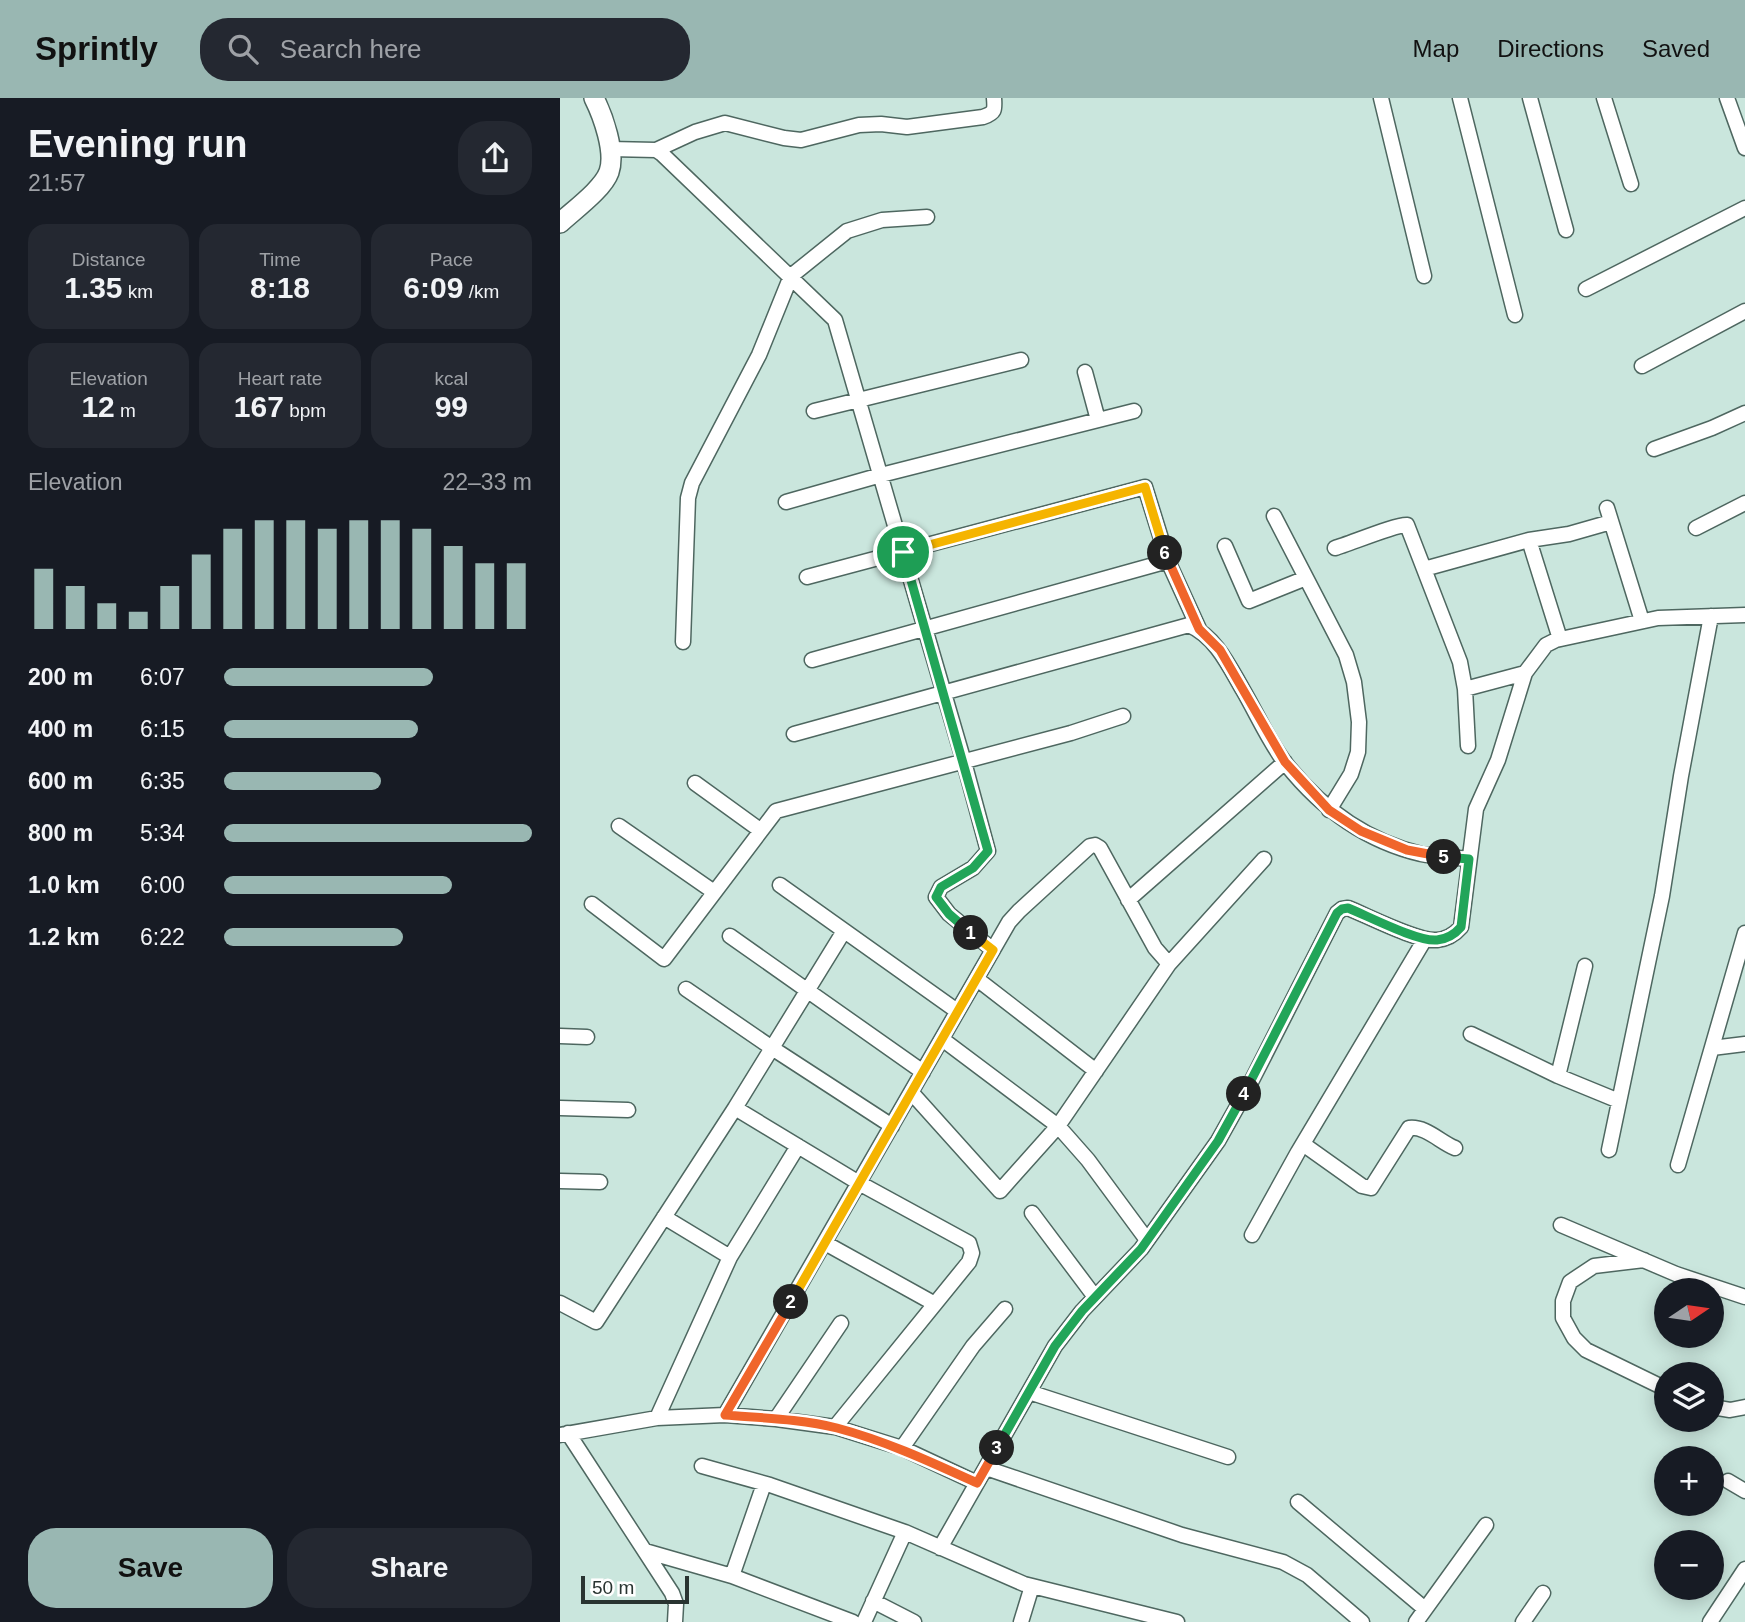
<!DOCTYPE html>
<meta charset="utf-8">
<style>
:root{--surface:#171b24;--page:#242831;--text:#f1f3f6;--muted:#9ea1a6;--accent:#99b7b2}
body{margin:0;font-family:Helvetica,sans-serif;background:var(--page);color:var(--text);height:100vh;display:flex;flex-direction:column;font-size:26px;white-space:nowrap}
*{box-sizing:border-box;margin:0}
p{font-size:23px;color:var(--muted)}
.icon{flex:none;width:38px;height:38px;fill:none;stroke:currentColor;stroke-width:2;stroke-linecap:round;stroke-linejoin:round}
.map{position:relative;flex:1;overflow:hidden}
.sheet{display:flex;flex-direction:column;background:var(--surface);width:560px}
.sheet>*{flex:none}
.needle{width:46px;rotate:77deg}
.buttons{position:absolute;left:1094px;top:1180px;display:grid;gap:14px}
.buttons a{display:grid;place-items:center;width:70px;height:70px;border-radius:50%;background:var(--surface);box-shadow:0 4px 18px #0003;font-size:35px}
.scale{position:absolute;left:21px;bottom:18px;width:108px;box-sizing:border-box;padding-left:7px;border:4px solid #293431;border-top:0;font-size:19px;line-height:24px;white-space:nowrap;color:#293431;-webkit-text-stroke:5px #fff;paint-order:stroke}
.pin{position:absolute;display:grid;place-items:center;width:60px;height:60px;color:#fff;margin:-30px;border:4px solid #fff;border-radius:50%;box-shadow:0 2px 7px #0007}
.km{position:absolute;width:35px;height:35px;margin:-18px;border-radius:50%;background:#222;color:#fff;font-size:19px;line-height:35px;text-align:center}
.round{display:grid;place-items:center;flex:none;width:74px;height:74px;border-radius:28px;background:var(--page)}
.overview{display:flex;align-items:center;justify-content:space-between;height:119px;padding:0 28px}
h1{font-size:38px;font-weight:600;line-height:52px}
.stats{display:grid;grid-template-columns:repeat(3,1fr);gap:10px;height:119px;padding:7px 28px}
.stats div{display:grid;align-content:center;border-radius:18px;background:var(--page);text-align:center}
.stats b{font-size:30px;font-weight:600}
.stats small{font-size:19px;font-weight:400}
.stats p{font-size:19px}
.chart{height:196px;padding:14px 28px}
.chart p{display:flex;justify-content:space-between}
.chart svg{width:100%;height:126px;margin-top:7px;stroke:var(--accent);stroke-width:6}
.button{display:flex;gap:14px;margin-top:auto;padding:14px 28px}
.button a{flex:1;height:80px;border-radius:28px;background:var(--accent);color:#111;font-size:28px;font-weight:600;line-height:80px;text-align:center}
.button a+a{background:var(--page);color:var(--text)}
ul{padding:0 28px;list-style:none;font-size:23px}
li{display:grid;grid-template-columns:112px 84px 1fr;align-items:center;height:52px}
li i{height:18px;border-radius:9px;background:var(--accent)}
header{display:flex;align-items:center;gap:42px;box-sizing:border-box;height:98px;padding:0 35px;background:var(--accent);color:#111}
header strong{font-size:33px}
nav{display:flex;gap:38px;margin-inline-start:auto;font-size:24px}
.search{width:490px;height:63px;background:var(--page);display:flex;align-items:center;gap:18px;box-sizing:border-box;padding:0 24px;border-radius:28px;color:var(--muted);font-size:26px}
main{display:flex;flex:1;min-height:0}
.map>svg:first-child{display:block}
</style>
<header>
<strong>Sprintly</strong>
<div class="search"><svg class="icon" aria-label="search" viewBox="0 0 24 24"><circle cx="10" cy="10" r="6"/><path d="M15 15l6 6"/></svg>Search here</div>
<nav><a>Map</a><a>Directions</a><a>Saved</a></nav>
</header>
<main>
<section class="sheet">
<div class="overview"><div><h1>Evening run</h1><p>21:57</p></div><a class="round"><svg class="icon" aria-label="share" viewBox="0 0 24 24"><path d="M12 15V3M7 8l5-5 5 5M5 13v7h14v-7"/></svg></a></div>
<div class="stats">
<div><p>Distance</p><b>1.35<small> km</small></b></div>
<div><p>Time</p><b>8:18</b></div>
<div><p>Pace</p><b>6:09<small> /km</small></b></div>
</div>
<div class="stats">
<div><p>Elevation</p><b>12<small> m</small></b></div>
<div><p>Heart rate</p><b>167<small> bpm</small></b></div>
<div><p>kcal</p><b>99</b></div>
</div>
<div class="chart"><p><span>Elevation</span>22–33 m</p>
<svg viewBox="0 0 160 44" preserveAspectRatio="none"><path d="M5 44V23M15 44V29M25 44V35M35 44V38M45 44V29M55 44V18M65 44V9M75 44V6M85 44V6M95 44V9M105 44V6M115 44V6M125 44V9M135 44V15M145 44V21M155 44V21"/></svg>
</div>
<ul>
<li><b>200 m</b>6:07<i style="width:68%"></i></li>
<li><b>400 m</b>6:15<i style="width:63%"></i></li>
<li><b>600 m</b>6:35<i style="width:51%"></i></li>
<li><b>800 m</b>5:34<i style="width:100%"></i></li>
<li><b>1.0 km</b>6:00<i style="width:74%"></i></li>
<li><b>1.2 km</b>6:22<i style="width:58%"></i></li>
</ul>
<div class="button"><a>Save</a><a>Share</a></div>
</section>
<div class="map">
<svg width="1185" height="1524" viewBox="0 0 1185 1524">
<rect width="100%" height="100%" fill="#cae6dd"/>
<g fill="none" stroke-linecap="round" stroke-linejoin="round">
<defs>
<path id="street" d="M821,0L864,178
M900,0L955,217
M970,0L1006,132
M1044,0L1071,86
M1167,0L1185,50
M50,51L96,52L102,56L275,222L404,664L428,753L413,770L381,789L376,799L389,816L433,852
M96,52L135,34L165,25L224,40L241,42L299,27L321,26L347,29L423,19C435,15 435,12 434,0
M1026,191L1185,110
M1082,268L1185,213
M525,274L538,322
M254,313L461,262
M1094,351L1152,330L1185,315
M226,404L321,377L574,313
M1047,410L1082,523
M714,418L786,557L794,584L799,624L798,654L791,676L769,712
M1136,430L1185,405
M969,442L1000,541
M665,448L689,503L746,480
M775,450C789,446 837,426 847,427L900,564L905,591L908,648
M864,471L969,442L1009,436L1051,424
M247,479L585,389L608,463L639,531
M123,544L128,400L132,385L199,257L231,178L287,133L322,122L367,119
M252,562L608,463
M905,591L965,575
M234,636L629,527C656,539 669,568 683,592C697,616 709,644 726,666C761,710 806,743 861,756C877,759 894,759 909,761
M135,685L200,732
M59,728L154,794
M220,787L397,913
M568,802L725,664
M32,806L104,861L216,713L511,635L563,618
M170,838L363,974
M417,881L536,973
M126,891L212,950L332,1028
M911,936L998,978L1059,1003
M0,938L27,939
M382,941L498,1028L609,866L704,761
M1152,950L1185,946
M998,978L1025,868
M351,994L440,1093L498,1028L528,1062L587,1142
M0,1010L68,1012
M175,1010L299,1085L409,1145L412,1155L409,1164L275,1329
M743,1046L802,1088L811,1090L849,1030C866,1028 880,1044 895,1050
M1049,1052L1102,798L1121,678L1151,518
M1118,1067L1185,835
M0,1083L40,1084
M472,1115L535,1199
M104,1119L170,1159
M1001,1127L1116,1176L1185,1199
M692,1137L738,1054L865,841
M265,1145L375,1206
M1084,1162L1034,1168L1010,1184L1003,1203V1220L1014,1240L1026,1252L1106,1291
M0,1205L36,1224L175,1010L284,833
M469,1294L668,1359
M1152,1309L1170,1312L1185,1309
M165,1317L449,824L459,813L530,748L535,747L540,750L595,850L609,866
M97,1320L170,1159L238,1048
M216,1321L281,1225
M8,1335L112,1495L116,1506L115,1524
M0,1337L97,1320L165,1317L216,1321L275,1329L342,1350L417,1385
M342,1350L413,1248L445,1211
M142,1368L210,1387L345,1434L464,1486L617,1524
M426,1370L622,1437L723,1464L747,1477L802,1524
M1168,1383L1185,1393
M738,1404L865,1511
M380,1450L495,1248L522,1213L581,1151L658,1043L691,984L777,815L782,811L788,810C808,818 858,844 877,842C887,841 895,836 901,829L916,711L938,662L965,575L986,547L996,542L1098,520L1185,517
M85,1453L172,1478L293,1524
M172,1478L204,1386
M313,1503L354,1524
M304,1524L345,1434
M461,1524L472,1488
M856,1524L926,1427
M963,1524L983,1495
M1150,1524L1185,1471"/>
<path id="secondary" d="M0,125C14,112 43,91 49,74C56,54 43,18 34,0"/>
</defs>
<use href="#street" stroke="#4e6760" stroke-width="17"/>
<use href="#secondary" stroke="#4e6760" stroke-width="22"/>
<use href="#street" stroke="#fff" stroke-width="14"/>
<use href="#secondary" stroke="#fff" stroke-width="19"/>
</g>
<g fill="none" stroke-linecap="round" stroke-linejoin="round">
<defs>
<path id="split-1" d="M343,454L428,753L413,770L381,789L376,799L389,816L411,835"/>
<path id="split-2" d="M231,1204L433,852L411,835"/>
<path id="split-3" d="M231,1204L165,1317C202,1320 242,1321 277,1330C326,1343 371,1364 417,1385L437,1350"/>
<path id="split-4" d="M437,1350L495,1248L522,1213L581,1151L658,1043L684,996"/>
<path id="split-5" d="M684,996L777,815L782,811L788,810C808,818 858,844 877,842C887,841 895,836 901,829L909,761L884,759"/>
<path id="split-6" d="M605,455L639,531L660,552L725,664L769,712L801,733L847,752L884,759"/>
<path id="split-7" d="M343,454L585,389L605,455"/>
</defs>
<use href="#split-1" stroke="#fff" stroke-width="14"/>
<use href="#split-2" stroke="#fff" stroke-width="14"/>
<use href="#split-3" stroke="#fff" stroke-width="14"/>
<use href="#split-4" stroke="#fff" stroke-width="14"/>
<use href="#split-5" stroke="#fff" stroke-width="14"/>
<use href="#split-6" stroke="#fff" stroke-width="14"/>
<use href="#split-7" stroke="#fff" stroke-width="14"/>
<use href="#split-1" stroke="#22a559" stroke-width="9"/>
<use href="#split-2" stroke="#f5b400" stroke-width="9"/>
<use href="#split-3" stroke="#f0652b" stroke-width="9"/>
<use href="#split-4" stroke="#22a559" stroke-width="9"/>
<use href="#split-5" stroke="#22a559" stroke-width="9"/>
<use href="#split-6" stroke="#f0652b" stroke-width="9"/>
<use href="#split-7" stroke="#f5b400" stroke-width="9"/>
</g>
</svg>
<div class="buttons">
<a><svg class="needle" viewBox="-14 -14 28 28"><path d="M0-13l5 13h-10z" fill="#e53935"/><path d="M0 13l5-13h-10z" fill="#9ea1a6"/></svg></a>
<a><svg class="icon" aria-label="layers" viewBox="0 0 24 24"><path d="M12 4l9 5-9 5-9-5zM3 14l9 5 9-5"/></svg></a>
<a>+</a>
<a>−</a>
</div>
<div class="scale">50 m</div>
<div class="pin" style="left:343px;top:454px;background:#1e9e55"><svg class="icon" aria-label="arrive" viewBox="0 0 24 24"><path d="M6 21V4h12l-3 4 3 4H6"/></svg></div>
<b class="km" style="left:411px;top:835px">1</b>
<b class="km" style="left:231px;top:1204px">2</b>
<b class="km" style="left:437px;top:1350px">3</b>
<b class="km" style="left:684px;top:996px">4</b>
<b class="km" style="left:884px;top:759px">5</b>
<b class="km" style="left:605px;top:455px">6</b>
</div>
</main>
